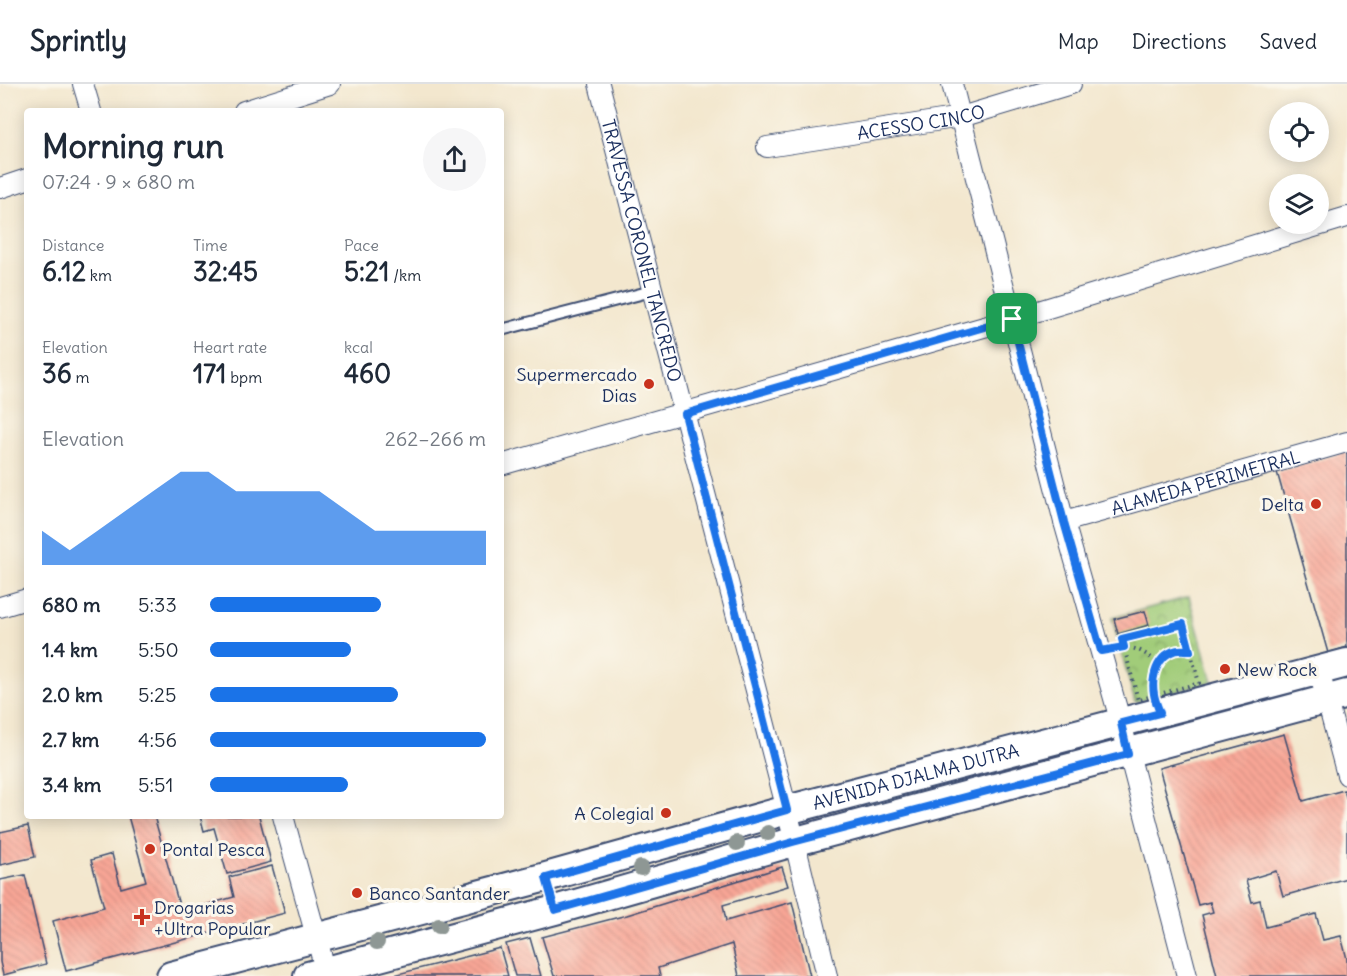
<!DOCTYPE html>
<meta charset="utf-8">
<style>
:root{--surface:#fff;--page:#f6f6f7;--text:#1f2937;--muted:#747a83;--line:#e0e1e3;--accent:#1a73e8}
body{margin:0;font-family:Delius,sans-serif;background:var(--page);color:var(--text);height:100vh;display:flex;flex-direction:column;font-size:22px;white-space:nowrap}
*{box-sizing:border-box;margin:0}
p{font-size:20px;color:var(--muted)}
.icon{flex:none;width:33px;height:33px;fill:none;stroke:currentColor;stroke-width:2;stroke-linecap:round;stroke-linejoin:round}
.map{position:relative;flex:1;overflow:hidden}
.panel{position:absolute;left:24px;top:24px;width:480px;height:711px;display:flex;flex-direction:column;background:var(--surface);border-radius:6px;box-shadow:0 3px 15px #0003}
.panel>*{flex:none}
.buttons{position:absolute;left:1269px;top:18px;display:grid;gap:12px}
.buttons a{display:grid;place-items:center;width:60px;height:60px;border-radius:50%;background:var(--surface);box-shadow:0 3px 15px #0003;font-size:30px}
.pin{position:absolute;display:grid;place-items:center;width:51px;height:51px;color:#fff;margin:-26px;border-radius:12px;box-shadow:0 3px 9px #0006}
.round{display:grid;place-items:center;flex:none;width:63px;height:63px;border-radius:32px;background:var(--page)}
.headline{display:flex;align-items:center;justify-content:space-between;height:102px;padding:0 18px}
h1{font-size:33px;font-weight:700;line-height:45px}
.stats{display:grid;grid-template-columns:repeat(3,1fr);gap:9px;height:102px;padding:6px 18px}
.stats div{display:grid;align-content:center}
.stats b{font-size:26px;font-weight:700}
.stats small{font-size:16px;font-weight:400}
.stats p{font-size:16px}
.chart{height:168px;padding:12px 18px}
.chart p{display:flex;justify-content:space-between}
.chart svg{width:100%;height:108px;margin-top:6px;fill:var(--accent);opacity:.7}
ul{padding:0 18px;list-style:none;font-size:20px}
li{display:grid;grid-template-columns:96px 72px 1fr;align-items:center;height:45px}
li i{height:15px;border-radius:8px;background:var(--accent)}
header{display:flex;align-items:center;gap:36px;box-sizing:border-box;height:84px;padding:0 30px;background:var(--surface);border-bottom:2px solid var(--line)}
header strong{font-size:28px}
nav{display:flex;gap:33px;margin-inline-start:auto;font-size:21px}
.map>svg:first-child{display:block}
</style>
<header>
<strong>Sprintly</strong>
<nav><a>Map</a><a>Directions</a><a>Saved</a></nav>
</header>
<div class="map">
<svg width="1347" height="892" viewBox="0 0 1347 892">
<defs>
<pattern id="park-crowns" width="20" height="18" patternUnits="userSpaceOnUse" patternTransform="scale(1.5)"><rect width="20" height="18" fill="#a1cc79"/><path d="M2 6a3 3 0 1 1 6 0M12 15a3 3 0 1 1 6 0" fill="none" stroke="#82a666"/></pattern>
<pattern id="building-back-hatch" width="6" height="6" patternUnits="userSpaceOnUse" patternTransform="scale(1.5)"><rect width="6" height="6" fill="#f8a695"/><path d="M-1 5l2 2M0 0l6 6M5-1l2 2" fill="none" stroke="#d48f83"/></pattern>
</defs>
<rect width="100%" height="100%" fill="#fbf7ec"/>
<filter id="ink" filterUnits="userSpaceOnUse"><feTurbulence type="fractalNoise" baseFrequency=".0167" numOctaves="2"/><feDisplacementMap in="SourceGraphic" scale="12" xChannelSelector="R" yChannelSelector="G"/><feConvolveMatrix kernelMatrix="1 2 1 2 8 2 1 2 1" color-interpolation-filters="sRGB"/></filter>
<filter id="wash" filterUnits="userSpaceOnUse"><feTurbulence type="fractalNoise" baseFrequency=".008" numOctaves="4" result="noise"/><feDisplacementMap in="SourceGraphic" scale="24" xChannelSelector="R" yChannelSelector="G"/><feGaussianBlur stdDeviation="1.35" result="paint"/><feColorMatrix in="noise" values="0 0 0 0 0 0 0 0 0 0 0 0 0 0 0 0 0 1.4 0 .05"/><feComposite in="paint" operator="in"/></filter>
<g filter="url(#wash)">
<rect width="100%" height="100%" fill="#f3e7ce"/>
<path fill="url(#park-crowns)" stroke="#5e7e6c" stroke-width="1.5" d="M1189,513L1212,598L1135,618L1112,534Z"/>
<g id="blocks">
<path fill="url(#building-back-hatch)" d="M1347,368V563L1328,569L1277,388Z
M1145,527L1149,541L1118,550L1114,535Z
M1284,650L1303,717L1344,706L1347,716V794L1283,812L1276,787L1246,796L1252,818L1260,816L1266,843L1316,830L1323,856L1341,852L1347,875V892H1217L1202,831L1213,828L1210,818L1198,821L1159,684Z
M128,732H154L181,828L234,813L229,793L272,782L285,829L66,887L53,837L104,823L91,776L112,770L121,804L146,797Z
M200,732H259L271,778L227,790L214,744L204,747Z
M28,742L35,773L0,781V748Z
M782,783L788,802L723,821L726,837L792,818L810,892H739L732,860L658,884L660,892H554L542,853L627,831Z
M25,791L46,880L3,891L0,878V796Z
M530,854L541,892H515L506,860Z
M500,864L508,892H394V891Z"/>
</g>
</g>
<g filter="url(#ink)">
<use href="#blocks" fill-opacity="0" stroke="#3b4b6f" stroke-width="1.5"/>
<g fill="none" stroke-linecap="round" stroke-linejoin="round">
<defs>
<path id="lane" d="M501,246L652,207"/>
<g id="street">
<path d="M83,0L91,27"/>
<path id="s1" d="M599,0L787,726L827,892"/>
<path d="M952,0L1064,438L1121,639L1187,892"/>
<path d="M244,27L330,0"/>
<path id="s2" d="M767,63L961,33L1071,0"/>
<path d="M0,104L27,95"/>
<path d="M501,381L1012,235L1347,133"/>
<path id="s3" d="M1064,438L1347,358"/>
<path d="M0,523L27,515"/>
<path d="M1319,587L1347,691"/>
<path d="M283,732L327,892"/>
</g>
<g id="secondary">
<path id="s4" d="M171,892L546,793L787,726L1347,579"/>
<path d="M308,892L555,826L793,758L1347,610"/>
</g>
</defs>
<use href="#lane" stroke="#3b4b6f" stroke-width="14"/>
<use href="#street" stroke="#3b4b6f" stroke-width="22"/>
<use href="#secondary" stroke="#3b4b6f" stroke-width="32"/>
<path stroke="#3b4b6f" stroke-width="4" stroke-dasharray="1.5 4.5" stroke-linecap="butt" d="M1183,540L1199,599L1138,616L1122,555Z
M1122,563C1137,563 1147,570 1158,579
M1154,605C1154,583 1164,561 1189,567"/>
<use href="#lane" stroke="#fff" stroke-width="10"/>
<use href="#street" stroke="#fff" stroke-width="20"/>
<use href="#secondary" stroke="#fff" stroke-width="28"/>
</g>
<g fill="#8e9794">
<circle cx="768" cy="749" r="8"/>
<circle cx="737" cy="759" r="8"/>
<circle cx="641" cy="784" r="8"/>
<circle cx="439" cy="842" r="8"/>
<circle cx="377" cy="858" r="8"/>
</g>
</g>
<g fill="none" stroke-linecap="round" stroke-linejoin="round" filter="url(#ink)">
<defs>
<path id="route" d="M1012,235L1064,438L1101,567L1124,563L1122,555L1183,540L1190,567C1163,560 1150,587 1154,610C1155,617 1158,623 1160,629L1121,639L1128,670L793,758L555,826L546,794L787,726L685,330Z"/>
</defs>
<use href="#route" stroke="#fff" stroke-width="12"/>
<use href="#route" stroke="#1a73e8" stroke-width="8"/>
</g>
<g fill="#c8321e" stroke="#fbf7ec" stroke-width="2">
<circle cx="649" cy="300" r="6"/>
<circle cx="1316" cy="420" r="6"/>
<circle cx="1225" cy="585" r="6"/>
<circle cx="666" cy="729" r="6"/>
<circle cx="150" cy="765" r="6"/>
<circle cx="357" cy="809" r="6"/>
<path d="M139 824h6v6h6v6h-6v6h-6v-6h-6v-6h6z"/>
</g>
<g text-anchor="middle" dominant-baseline="central" stroke-width="6" stroke-linejoin="round" paint-order="stroke">
<g font-size="18" fill="#1b2f5e" stroke="#fbf7ec">
<text stroke="none"><textPath href="#s2" startOffset="156">ACESSO CINCO</textPath></text>
<text stroke="none"><textPath href="#s1" startOffset="172">TRAVESSA CORONEL TANCREDO</textPath></text>
<text stroke="none"><textPath href="#s3" startOffset="147">ALAMEDA PERIMETRAL</textPath></text>
<text stroke="none"><textPath href="#s4" startOffset="771">AVENIDA DJALMA DUTRA</textPath></text>
</g>
<g font-size="18" fill="#1b2f5e" stroke="#fbf7ec" text-anchor="start">
<text x="637" y="290" text-anchor="end">Supermercado<tspan x="637" dy="21">Dias</tspan></text>
<text x="1304" y="420" text-anchor="end">Delta</text>
<text x="1237" y="585">New Rock</text>
<text x="654" y="729" text-anchor="end">A Colegial</text>
<text x="162" y="765">Pontal Pesca</text>
<text x="369" y="809">Banco Santander</text>
<text x="154" y="823">Drogarias<tspan x="154" dy="21">+Ultra Popular</tspan></text>
</g>
</g>
</svg>
<div class="buttons">
<a><svg class="icon" aria-label="locate" viewBox="0 0 24 24"><circle cx="12" cy="12" r="6"/><path d="M12 2v4M12 18v4M2 12h4M18 12h4"/></svg></a>
<a><svg class="icon" aria-label="layers" viewBox="0 0 24 24"><path d="M12 4l9 5-9 5-9-5zM3 14l9 5 9-5"/></svg></a>
</div>
<div class="pin" style="left:1012px;top:235px;background:#1e9e55"><svg class="icon" aria-label="arrive" viewBox="0 0 24 24"><path d="M6 21V4h12l-3 4 3 4H6"/></svg></div>
<section class="panel">
<div class="headline"><div><h1>Morning run</h1><p>07:24 · 9 × 680 m</p></div><a class="round"><svg class="icon" aria-label="share" viewBox="0 0 24 24"><path d="M12 15V3M7 8l5-5 5 5M5 13v7h14v-7"/></svg></a></div>
<div class="stats">
<div><p>Distance</p><b>6.12<small> km</small></b></div>
<div><p>Time</p><b>32:45</b></div>
<div><p>Pace</p><b>5:21<small> /km</small></b></div>
</div>
<div class="stats">
<div><p>Elevation</p><b>36<small> m</small></b></div>
<div><p>Heart rate</p><b>171<small> bpm</small></b></div>
<div><p>kcal</p><b>460</b></div>
</div>
<div class="chart"><p><span>Elevation</span>262–266 m</p>
<svg viewBox="0 0 160 44" preserveAspectRatio="none"><path d="M0 44V30L10 38L20 30L30 22L40 14L50 6L60 6L70 14L80 14L90 14L100 14L110 22L120 30L130 30L140 30L150 30L160 30V44z"/></svg>
</div>
<ul>
<li><b>680 m</b>5:33<i style="width:62%"></i></li>
<li><b>1.4 km</b>5:50<i style="width:51%"></i></li>
<li><b>2.0 km</b>5:25<i style="width:68%"></i></li>
<li><b>2.7 km</b>4:56<i style="width:100%"></i></li>
<li><b>3.4 km</b>5:51<i style="width:50%"></i></li>
</ul>
</section>
</div>
